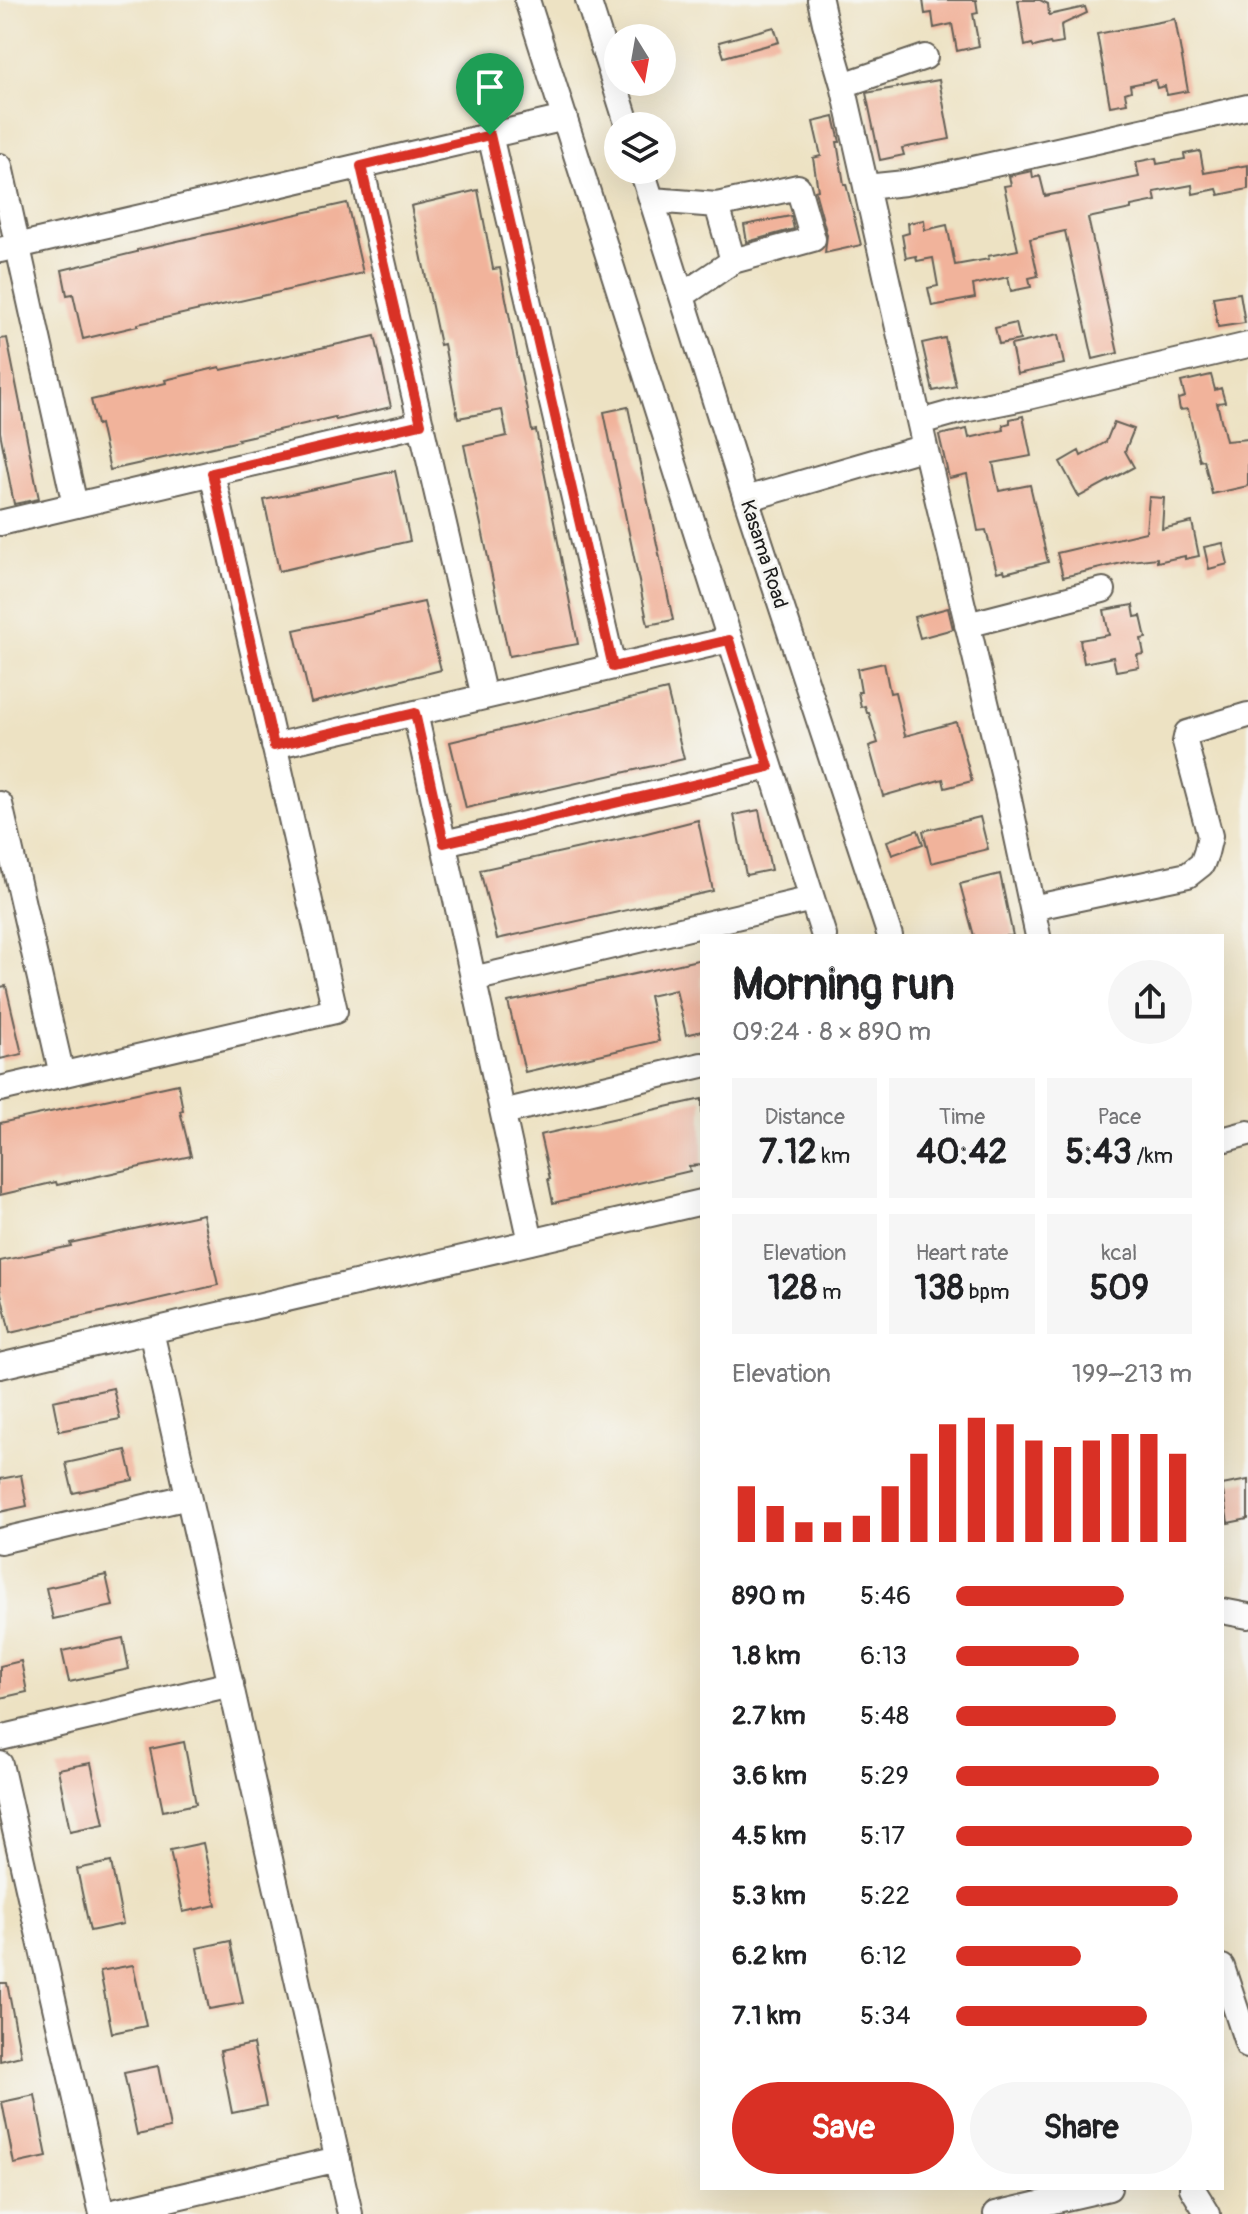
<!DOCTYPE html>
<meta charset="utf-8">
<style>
:root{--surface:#fff;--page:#f6f6f6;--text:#202124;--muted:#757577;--accent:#d93025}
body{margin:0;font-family:Pangolin,sans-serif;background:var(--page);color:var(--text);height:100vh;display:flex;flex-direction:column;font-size:30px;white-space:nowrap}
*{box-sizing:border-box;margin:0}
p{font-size:26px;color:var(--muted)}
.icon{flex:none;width:44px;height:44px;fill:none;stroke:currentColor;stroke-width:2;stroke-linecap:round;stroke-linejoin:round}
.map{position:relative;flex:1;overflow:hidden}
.details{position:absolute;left:700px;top:934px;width:524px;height:1256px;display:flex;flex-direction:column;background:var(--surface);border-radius:0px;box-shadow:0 8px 32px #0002}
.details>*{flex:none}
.needle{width:52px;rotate:169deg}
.tools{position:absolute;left:604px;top:24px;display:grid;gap:16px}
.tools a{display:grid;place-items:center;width:72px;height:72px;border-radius:50%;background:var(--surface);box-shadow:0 8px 32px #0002;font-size:40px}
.pin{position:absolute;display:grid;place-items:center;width:68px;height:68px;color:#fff;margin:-82px -34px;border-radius:50% 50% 50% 0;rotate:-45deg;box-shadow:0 0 8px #0007}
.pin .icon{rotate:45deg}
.round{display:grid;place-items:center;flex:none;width:84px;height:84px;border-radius:42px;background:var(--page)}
.head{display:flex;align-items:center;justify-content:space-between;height:136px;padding:0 32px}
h1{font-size:44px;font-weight:700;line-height:60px}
.figures{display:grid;grid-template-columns:repeat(3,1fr);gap:12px;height:136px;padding:8px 32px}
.figures div{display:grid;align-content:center;border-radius:0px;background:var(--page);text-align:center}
.figures b{font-size:34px;font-weight:700}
.figures small{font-size:22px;font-weight:400}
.figures p{font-size:22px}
.chart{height:224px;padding:16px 32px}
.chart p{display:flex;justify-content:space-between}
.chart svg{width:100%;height:144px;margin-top:8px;stroke:var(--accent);stroke-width:6}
.button{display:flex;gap:16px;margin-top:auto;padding:16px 32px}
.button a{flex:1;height:92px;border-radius:48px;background:var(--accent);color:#fff;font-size:32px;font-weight:700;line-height:92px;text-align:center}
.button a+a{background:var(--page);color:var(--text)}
ul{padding:0 32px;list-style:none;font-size:26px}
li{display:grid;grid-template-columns:128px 96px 1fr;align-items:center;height:60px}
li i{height:20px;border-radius:10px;background:var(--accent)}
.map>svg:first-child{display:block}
</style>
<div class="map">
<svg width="1248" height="2214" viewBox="0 0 1248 2214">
<rect width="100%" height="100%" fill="#f6f6f2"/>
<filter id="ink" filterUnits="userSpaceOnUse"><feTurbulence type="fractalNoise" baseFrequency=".0125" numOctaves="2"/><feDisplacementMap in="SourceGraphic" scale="16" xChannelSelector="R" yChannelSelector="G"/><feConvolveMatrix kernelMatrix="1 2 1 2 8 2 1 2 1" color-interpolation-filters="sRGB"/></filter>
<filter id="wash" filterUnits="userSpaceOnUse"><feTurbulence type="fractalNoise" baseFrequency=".006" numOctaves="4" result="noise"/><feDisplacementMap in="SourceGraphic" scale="32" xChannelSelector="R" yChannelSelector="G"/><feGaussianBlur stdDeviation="1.8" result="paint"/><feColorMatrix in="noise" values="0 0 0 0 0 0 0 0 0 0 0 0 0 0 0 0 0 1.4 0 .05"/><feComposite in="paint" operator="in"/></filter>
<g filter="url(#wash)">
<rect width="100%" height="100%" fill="#ede2c3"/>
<g id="blocks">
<path fill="#f1b39b" d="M923,0H976L978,13L973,14L979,46L957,51L952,24L934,28L932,13L925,14Z
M1018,0H1040L1048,4L1049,15L1085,7L1087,13L1061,25L1063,43L1051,45L1050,43L1034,47L1032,44L1025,46Z
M1175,19L1188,91L1167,95L1165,86L1157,88L1155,80L1130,85L1131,91L1125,93L1127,103L1110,106L1097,34Z
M774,27L779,42L724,57L719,42Z
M939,80L950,139L902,148L904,155L880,160L866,93Z
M834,117L840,142H837L844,184H846L861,245L825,253L827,235L815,191L818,190L813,158L821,156L813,122Z
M1200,151L1204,173L1248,165V189L1219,195L1217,189L1193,194L1192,185L1154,192L1156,201L1131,206V209L1088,218L1118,353L1093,359L1065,231L1030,239L1038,276L1029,278L1031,287L1011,291L1008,277L973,285L975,298L932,306L928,288L938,286L933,258L917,261L916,256L906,258L902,235L909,233L908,223L924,220L925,230L947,225L955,265L989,259L988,256L1018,250L1004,186L1011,185L1009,176L1032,171L1033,178L1040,176L1045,196L1139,177L1136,162L1156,158L1157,164L1185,159L1184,154Z
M478,190L493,269L500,268L532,431L536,430L578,644L509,656L464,445L507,436L502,410L458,418L444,344L440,345L411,206Z
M347,203L363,273L138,324V326L83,339L73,294L67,295L62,270L137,252V250Z
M791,216L794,229L747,242L744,225Z
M1240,293L1245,323L1218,327L1213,297Z
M1016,323L1020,340L999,344L995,328Z
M1058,335L1064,364L1017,374L1011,345Z
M375,336L391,407L336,420L335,417L238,439L239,441L110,470L100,424L97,425L91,400L166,383L165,380L220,367L221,370Z
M7,338L39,499L14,504L0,432V339Z
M945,338L956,386L933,391L922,343Z
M1211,375L1215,390L1221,388L1225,402L1217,403L1226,441L1248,439V486L1212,494L1204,460L1200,461L1188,409L1180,410L1178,399L1185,397L1181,382Z
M628,407L673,620L648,625L604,412Z
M1023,416L1031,456L993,463L999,491L1030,485L1048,562L1005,573L1004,570L997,572L986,530L978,531L967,474L949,478L939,435L967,429L969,438L1004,430L1003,425L1010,423V419Z
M1114,422L1134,429L1125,451L1134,467L1079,497L1060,462L1079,451L1081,456L1106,442Z
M395,471L410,541L279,571L264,500Z
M1149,497L1164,498L1162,529L1192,522L1199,556L1185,559V556L1157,562V558L1130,561L1063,577L1057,553L1146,532Z
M1223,543L1228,564L1209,569L1204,547Z
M424,602L441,670L311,703L294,630Z
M1133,605L1135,617L1141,616L1146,638L1141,639L1144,654L1137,655L1139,667L1116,671L1113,657L1084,663L1080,640L1109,635L1104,610Z
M948,608L953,629L920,638L914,617Z
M884,663L890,693L895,692L905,736L956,722L972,781L945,788L943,779L883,796L869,746L878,743L869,713H867L865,706L861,707L858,692H861L857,669Z
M667,690L684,759L466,808L450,742Z
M759,810L771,870L746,875L734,815Z
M980,817L988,849L931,863L923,831Z
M698,820L713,891L497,939L480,870L639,835Z
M918,830L923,844L892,855L887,841Z
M1000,874L1013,936H974L960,884Z
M702,959V1031L686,1035L676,990L649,996L659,1041L525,1072L508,1002Z
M6,986L22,1054L0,1059V987Z
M178,1084L183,1110L180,1111L191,1156L57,1185L56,1182L0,1195V1123Z
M702,1099V1165L689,1166L690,1171L553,1203L548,1179H550L540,1135Z
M203,1214L218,1285L10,1333L0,1289V1261L71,1246L70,1243Z
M113,1388L120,1419L59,1431L53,1401Z
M126,1450L133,1480L73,1493L66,1463Z
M21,1475L27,1506L0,1512V1479Z
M1248,1480V1519L1228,1523L1222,1485Z
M106,1575L113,1606L53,1619L46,1588Z
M123,1638L129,1669L69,1682L62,1651Z
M21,1661L27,1692L0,1698V1666Z
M184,1742L196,1804L163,1811L150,1749Z
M91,1763L104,1824L70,1831L58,1769Z
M203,1843L216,1905L183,1912L170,1850Z
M111,1862L123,1924L90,1931L77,1869Z
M230,1941L243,2003L209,2009L197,1948Z
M133,1965L146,2026L112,2033L100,1971Z
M0,1983H7L21,2056L0,2061Z
M253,2044L266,2106L232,2113L220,2051Z
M158,2066L170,2128L137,2135L124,2073Z
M35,2095L47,2157L14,2164L2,2102Z"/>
</g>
</g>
<g filter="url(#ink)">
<use href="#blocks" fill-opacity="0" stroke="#656156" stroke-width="2"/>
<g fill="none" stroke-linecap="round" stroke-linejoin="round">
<defs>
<path id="minor" d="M527,0C628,311 724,624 824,936
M588,0L628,126
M820,0L825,23L843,85L925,447L1007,790L1038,936
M843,85L925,57
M490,135L613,667
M0,166L75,505
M361,166L484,697
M642,170L746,499L890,936
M866,187L905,183L946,175L1248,107
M652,200L717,205L798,187L813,239L733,261L683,295
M717,205L733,261
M0,250L565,118
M920,422L959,411L1028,397L1248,345
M746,499L925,447
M0,523L421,424
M967,625L1103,590
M415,713L531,1242
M274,746L729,640
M0,804L62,1075
M444,843L769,767
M1032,908L1188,875L1202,864L1206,853L1210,836L1185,742L1187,733L1248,715
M473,979L812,899
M0,1089L335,1011L212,473
M503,1112L702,1065
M1222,1140L1248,1133
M151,1331L350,2214
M0,1366L702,1202
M0,1541L188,1497
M1222,1611L1248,1616
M0,1738L231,1684
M0,1764L102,2214
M1222,1967L1248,2046
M1192,2188L1208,2214
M105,2214L338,2159
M996,2214L1109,2188"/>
</defs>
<use href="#minor" stroke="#656156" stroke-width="28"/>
<use href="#minor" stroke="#fff" stroke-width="24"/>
</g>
</g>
<g fill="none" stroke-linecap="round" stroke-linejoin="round" filter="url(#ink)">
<defs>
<path id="route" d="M490,135L613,667L729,640L769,767L444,843L415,713L274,746L212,473L421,424L361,166Z"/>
</defs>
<use href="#route" stroke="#fff" stroke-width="16"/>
<use href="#route" stroke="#d93025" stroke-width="10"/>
</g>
<g text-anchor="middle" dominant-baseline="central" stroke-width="6" stroke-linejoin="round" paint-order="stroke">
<g font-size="20" fill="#1c1c1c" stroke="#f6f6f2">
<text transform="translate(764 554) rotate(72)">Kasama Road</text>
</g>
</g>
</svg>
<div class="tools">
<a><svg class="needle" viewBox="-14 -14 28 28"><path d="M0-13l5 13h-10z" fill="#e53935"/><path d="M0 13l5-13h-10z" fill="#757577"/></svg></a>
<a><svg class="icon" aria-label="layers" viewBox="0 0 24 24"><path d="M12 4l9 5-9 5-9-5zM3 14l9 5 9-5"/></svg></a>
</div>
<div class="pin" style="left:490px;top:135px;background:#1e9e55"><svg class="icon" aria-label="arrive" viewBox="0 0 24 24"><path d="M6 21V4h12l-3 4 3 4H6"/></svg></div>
<section class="details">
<div class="head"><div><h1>Morning run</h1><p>09:24 · 8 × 890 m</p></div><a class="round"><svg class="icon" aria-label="share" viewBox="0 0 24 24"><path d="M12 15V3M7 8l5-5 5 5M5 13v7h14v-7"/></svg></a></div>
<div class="figures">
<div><p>Distance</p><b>7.12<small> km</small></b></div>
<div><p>Time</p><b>40:42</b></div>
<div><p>Pace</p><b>5:43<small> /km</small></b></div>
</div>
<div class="figures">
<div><p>Elevation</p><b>128<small> m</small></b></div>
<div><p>Heart rate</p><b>138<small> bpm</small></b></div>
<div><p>kcal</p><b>509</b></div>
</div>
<div class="chart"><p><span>Elevation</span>199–213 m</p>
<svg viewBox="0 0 160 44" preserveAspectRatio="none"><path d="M5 44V27M15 44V33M25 44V38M35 44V38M45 44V36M55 44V27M65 44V17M75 44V8M85 44V6M95 44V8M105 44V13M115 44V15M125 44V13M135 44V11M145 44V11M155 44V17"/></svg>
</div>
<ul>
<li><b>890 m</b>5:46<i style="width:71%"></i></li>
<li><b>1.8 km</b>6:13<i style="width:52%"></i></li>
<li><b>2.7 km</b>5:48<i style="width:68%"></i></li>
<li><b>3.6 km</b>5:29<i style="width:86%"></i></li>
<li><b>4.5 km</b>5:17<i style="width:100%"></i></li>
<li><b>5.3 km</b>5:22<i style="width:94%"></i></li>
<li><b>6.2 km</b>6:12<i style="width:53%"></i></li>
<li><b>7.1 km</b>5:34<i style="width:81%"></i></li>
</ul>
<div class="button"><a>Save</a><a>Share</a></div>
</section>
</div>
